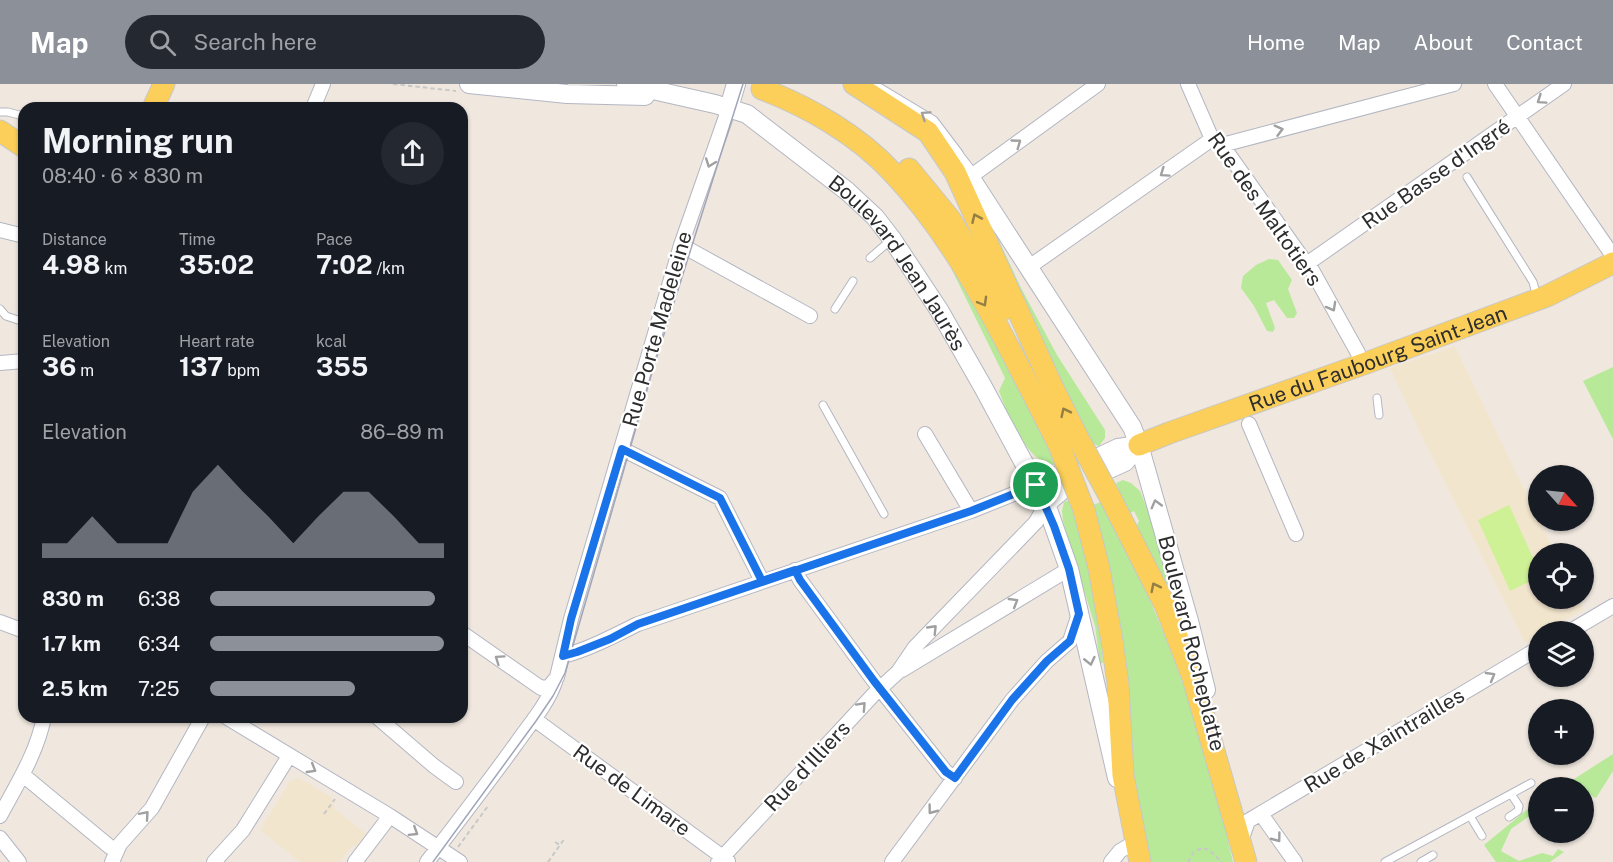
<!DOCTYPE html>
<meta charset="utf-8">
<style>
:root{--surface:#171b24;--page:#242831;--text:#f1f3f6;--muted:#9ea1a6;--accent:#8c9099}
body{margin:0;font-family:"Public Sans",sans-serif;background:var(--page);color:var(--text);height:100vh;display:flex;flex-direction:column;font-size:22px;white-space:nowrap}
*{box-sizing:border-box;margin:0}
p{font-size:20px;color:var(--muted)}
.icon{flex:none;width:33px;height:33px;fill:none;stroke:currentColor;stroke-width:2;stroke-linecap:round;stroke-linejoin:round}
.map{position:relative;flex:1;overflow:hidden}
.sheet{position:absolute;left:18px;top:18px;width:450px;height:621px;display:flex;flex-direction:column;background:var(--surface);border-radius:18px;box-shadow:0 2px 4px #0004}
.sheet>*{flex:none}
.needle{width:39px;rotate:117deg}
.controls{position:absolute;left:1528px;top:381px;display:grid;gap:12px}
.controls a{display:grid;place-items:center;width:66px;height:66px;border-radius:50%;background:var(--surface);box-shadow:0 2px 4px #0004;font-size:30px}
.pin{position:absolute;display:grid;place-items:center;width:51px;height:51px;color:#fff;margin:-26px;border:3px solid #fff;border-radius:50%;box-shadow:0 2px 6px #0007}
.round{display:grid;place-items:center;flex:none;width:63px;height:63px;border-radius:32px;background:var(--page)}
.summary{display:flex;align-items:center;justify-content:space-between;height:102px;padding:0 24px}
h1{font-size:33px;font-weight:700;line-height:45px}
.stats{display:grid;grid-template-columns:repeat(3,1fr);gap:9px;height:102px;padding:6px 24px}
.stats div{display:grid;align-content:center}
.stats b{font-size:26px;font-weight:700}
.stats small{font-size:16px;font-weight:400}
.stats p{font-size:16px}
.chart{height:168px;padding:12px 24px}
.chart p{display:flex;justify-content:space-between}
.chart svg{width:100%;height:108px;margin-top:6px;fill:var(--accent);opacity:.7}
ul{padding:0 24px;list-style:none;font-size:20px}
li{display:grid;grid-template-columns:96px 72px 1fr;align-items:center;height:45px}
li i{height:15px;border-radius:8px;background:var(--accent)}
header{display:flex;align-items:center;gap:36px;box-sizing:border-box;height:84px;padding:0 30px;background:var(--accent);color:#fff}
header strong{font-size:28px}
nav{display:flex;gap:33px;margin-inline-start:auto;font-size:21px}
.search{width:420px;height:54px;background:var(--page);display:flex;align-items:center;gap:15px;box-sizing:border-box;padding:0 21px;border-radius:33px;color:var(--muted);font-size:22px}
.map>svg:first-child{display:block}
</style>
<header>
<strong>Map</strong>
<div class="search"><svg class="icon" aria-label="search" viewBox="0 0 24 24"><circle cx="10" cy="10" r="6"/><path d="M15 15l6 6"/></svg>Search here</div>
<nav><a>Home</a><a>Map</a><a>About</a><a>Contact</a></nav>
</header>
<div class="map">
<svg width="1613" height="778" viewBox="0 0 1613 778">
<rect width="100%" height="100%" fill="#f0e8df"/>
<path fill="#f2e5ce" d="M1455,262L1555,469L1539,470V514L1577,515L1584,525L1545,547L1539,548V551L1525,559L1425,359L1390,284Z
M299,694L331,713L335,725L366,750L356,763L353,761L340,778H300L260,746L290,697Z"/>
<path fill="#b7e999" d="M982,126L987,131L1021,204L1057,271L1105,346V354L1099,362L1091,359L1076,336Z
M1269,175L1278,176L1292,196L1288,205L1297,229L1294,234H1287L1274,216L1266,219L1275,244L1273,248L1267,247L1254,222L1241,204L1243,192L1256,181Z
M950,182L976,222L1056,373V381C1027,381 1007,329 999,307L1005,294Z
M1613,283V355L1583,297Z
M1123,396L1131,399L1140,407L1152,437L1187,557L1137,447L1139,445L1137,441L1139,437L1134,427L1128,430L1116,399Z
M1069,416L1086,471L1099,540L1103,579H1100L1095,542L1063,437L1062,427L1064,418Z
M1103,417C1146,501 1183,589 1209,680C1218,712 1225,745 1233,778H1149L1132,707L1091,422Z
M1613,670V687L1596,714L1584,708V704L1576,703L1571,697Z
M1529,724L1539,735L1528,733L1511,745L1501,767L1519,777L1542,769L1553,772L1558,765L1564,768L1550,778H1496L1484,761Z"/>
<path fill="#cdf194" d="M1509,421L1539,487V493L1510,507L1478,436Z"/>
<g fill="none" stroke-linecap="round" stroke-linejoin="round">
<defs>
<path id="lane" d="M874,0L934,36L959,69
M0,28H8L19,31
M1467,93L1533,198L1537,213
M870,174L892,155
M0,225L6,232L24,238
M835,225L853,197
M1377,314L1379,331
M823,321L884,430
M1470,732L1482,752
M1509,733L1518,727L1519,722L1511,710
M1385,778L1531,699
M1421,778L1433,771"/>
<path id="street" d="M1188,0L1212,55L1222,61L1303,175L1308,179L1358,269L1361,281
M1495,0L1613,172
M313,24L323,0
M1222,61L1454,0
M970,93L1098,0
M0,146L24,152
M681,161L810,232
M1308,179L1564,0
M1029,183L1212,55
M0,279L24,277
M1249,340L1296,450
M925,350L971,427
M622,365L720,414L762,497
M795,486L800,496L874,597L946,688L955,694
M0,538L24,547
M1569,548L1613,522
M462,549L541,604L549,603L557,593L571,535L681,161L729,24
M563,572C590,565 613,552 638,540L971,427L1036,401
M902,586L1069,485
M226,633L390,732L460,778
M377,633L434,682L456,698
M534,635L728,777
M23,691L110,763L118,764
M1261,730L1295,778
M0,732C17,700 37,669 44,633
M0,754L19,778
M1241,757L1248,737L1539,564
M112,778L120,760L152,724L203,633
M214,778L243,746L289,672
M355,778L390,732
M427,778C457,739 487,700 516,660C529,641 547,621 555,598
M718,778L874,610L898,588L915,563L1036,438L1046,420
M892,778L1012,616L1047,577L1070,557L1079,530
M1111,778L1120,767L1135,758"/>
<g id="secondary">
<path d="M469,0L567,10L645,12"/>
<path id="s1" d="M626,0L715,20L747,30L847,107L875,133L892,155L939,226L983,303L1046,420L1069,485L1117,694"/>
<path d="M729,24L736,0"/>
<path d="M953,71L970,93L1132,343L1139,361L1189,537L1206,606"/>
<path d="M1099,373L1118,364L1139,361"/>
<path d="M1105,387L1125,378L1139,361"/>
<path d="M1036,401L1059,391"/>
<path d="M1046,420L1066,403"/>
</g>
<g id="primary">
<path d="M854,0L928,48L955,88L1052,302L1078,354"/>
<path d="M762,5C809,23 858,51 892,88C965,165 1010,267 1059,361"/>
<path d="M153,24L164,0"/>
<path d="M0,47L24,63"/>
<path d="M909,85L950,135L1004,225"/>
<path id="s2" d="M1139,361L1169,349L1369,278L1547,212L1613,179"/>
<path d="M1111,415L1165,521L1193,594L1246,778"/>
<path d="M1084,426L1099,484L1112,557L1118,600L1123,691L1140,778"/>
</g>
</defs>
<use href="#lane" stroke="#b3b6c2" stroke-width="9"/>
<use href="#street" stroke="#b3b6c2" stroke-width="16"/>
<use href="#secondary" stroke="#b3b6c2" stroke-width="20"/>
<use href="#primary" stroke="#c8c8c8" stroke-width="23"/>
<path stroke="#c8c8c8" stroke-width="2" stroke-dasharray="4.5 3" stroke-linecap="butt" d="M393,0L456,7
M324,730L335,715
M555,758L560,761L565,754
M458,763L488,722
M548,778L560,761
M1188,778L1194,768L1202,764L1209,766L1222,778"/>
<use href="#lane" stroke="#fff" stroke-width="7"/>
<use href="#street" stroke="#fff" stroke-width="14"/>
<use href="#secondary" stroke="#fff" stroke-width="18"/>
<use href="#primary" stroke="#fbcf59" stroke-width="21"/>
<path stroke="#a1a5b9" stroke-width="1.5" d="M433,778L536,637L553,612L565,589L653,285L743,0"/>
<defs>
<path id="primary-bridge" d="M1078,354L1111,415
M1059,361L1084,426"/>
</defs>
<use href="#primary-bridge" stroke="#c8c8c8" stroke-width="23" stroke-linecap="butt"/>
<use href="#primary-bridge" stroke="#fbcf59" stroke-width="21"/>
</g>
<defs><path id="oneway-chevron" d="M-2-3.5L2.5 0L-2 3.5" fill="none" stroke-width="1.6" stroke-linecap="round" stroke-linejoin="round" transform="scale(1.5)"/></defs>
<g stroke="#a0a0a0">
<use href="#oneway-chevron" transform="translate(1541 16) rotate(146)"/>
<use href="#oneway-chevron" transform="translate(925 31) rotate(-146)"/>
<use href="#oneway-chevron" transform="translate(1279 46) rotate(-15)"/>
<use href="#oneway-chevron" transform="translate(1017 59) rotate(-36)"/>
<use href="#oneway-chevron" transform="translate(710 79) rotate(110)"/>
<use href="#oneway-chevron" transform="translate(1164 89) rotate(145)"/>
<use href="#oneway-chevron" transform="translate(1332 223) rotate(61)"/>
<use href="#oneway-chevron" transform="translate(1156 420) rotate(-105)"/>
<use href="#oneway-chevron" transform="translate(1014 518) rotate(-31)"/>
<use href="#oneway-chevron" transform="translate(933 545) rotate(-46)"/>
<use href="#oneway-chevron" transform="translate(499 575) rotate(-145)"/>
<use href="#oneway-chevron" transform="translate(1090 577) rotate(77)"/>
<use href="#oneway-chevron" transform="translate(1491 592) rotate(-30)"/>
<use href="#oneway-chevron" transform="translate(862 622) rotate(-47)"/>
<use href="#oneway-chevron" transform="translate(312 685) rotate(31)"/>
<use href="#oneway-chevron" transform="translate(932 726) rotate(127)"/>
<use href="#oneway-chevron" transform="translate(145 731) rotate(-49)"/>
<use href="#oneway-chevron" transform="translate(414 748) rotate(32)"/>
<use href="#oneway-chevron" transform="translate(1277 754) rotate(53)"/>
</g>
<g stroke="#947e43">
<use href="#oneway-chevron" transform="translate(976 134) rotate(-114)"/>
<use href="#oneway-chevron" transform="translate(983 218) rotate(60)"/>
<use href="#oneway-chevron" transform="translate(1065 328) rotate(-116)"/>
<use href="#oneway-chevron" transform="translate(1155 503) rotate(-117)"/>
</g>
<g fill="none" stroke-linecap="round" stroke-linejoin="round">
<defs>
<path id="route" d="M1036,401L971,427L638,540L610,555L577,568L563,572L571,535L622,365L720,414L762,497L795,486L800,496L874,597L946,688L955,694L1012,616L1047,577L1070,557L1079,530L1069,485L1054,442L1036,401"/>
</defs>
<use href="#route" stroke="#fff" stroke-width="12"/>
<use href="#route" stroke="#1a73e8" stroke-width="8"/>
</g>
<g text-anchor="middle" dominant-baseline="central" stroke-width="4.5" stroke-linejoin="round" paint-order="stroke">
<g font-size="21" fill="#2d2d2d" stroke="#fff">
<text transform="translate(1436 90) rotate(-35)">Rue Basse d'Ingré</text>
<text transform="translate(1265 125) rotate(55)">Rue des Maltotiers</text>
<text stroke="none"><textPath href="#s1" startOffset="339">Boulevard Jean Jaurès</textPath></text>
<text transform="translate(657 245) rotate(-74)">Rue Porte Madeleine</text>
<text stroke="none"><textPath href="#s2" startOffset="254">Rue du Faubourg Saint-Jean</textPath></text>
<text transform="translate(1192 559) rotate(76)">Boulevard Rocheplatte</text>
<text transform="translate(1384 656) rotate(-31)">Rue de Xaintrailles</text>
<text transform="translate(807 682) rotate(-47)">Rue d'Illiers</text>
<text transform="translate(632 706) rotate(36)">Rue de Limare</text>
</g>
</g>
</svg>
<div class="controls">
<a><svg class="needle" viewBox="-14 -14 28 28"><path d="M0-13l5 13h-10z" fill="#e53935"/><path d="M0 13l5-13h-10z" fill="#9ea1a6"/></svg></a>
<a><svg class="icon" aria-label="locate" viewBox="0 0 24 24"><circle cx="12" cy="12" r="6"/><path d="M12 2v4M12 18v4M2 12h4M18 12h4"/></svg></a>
<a><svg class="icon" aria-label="layers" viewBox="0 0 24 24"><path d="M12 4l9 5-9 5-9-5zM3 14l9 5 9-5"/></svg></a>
<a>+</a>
<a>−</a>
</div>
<div class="pin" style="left:1036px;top:401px;background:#1e9e55"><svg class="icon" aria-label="arrive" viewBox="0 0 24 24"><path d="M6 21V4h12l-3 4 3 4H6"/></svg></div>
<section class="sheet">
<div class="summary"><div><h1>Morning run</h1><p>08:40 · 6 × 830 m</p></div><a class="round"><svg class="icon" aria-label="share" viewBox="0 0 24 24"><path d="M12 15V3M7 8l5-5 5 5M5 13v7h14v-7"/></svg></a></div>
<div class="stats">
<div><p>Distance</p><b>4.98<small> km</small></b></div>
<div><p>Time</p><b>35:02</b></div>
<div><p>Pace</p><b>7:02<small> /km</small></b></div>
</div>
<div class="stats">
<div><p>Elevation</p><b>36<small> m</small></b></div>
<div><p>Heart rate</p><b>137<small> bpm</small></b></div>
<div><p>kcal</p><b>355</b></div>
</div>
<div class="chart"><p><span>Elevation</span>86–89 m</p>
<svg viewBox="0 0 160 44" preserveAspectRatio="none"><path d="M0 44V38L10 38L20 27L30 38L40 38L50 38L60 17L70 6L80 17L90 27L100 38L110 27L120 17L130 17L140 27L150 38L160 38V44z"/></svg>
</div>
<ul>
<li><b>830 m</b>6:38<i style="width:96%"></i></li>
<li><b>1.7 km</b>6:34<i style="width:100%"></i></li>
<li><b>2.5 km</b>7:25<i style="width:62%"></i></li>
</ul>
</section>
</div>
